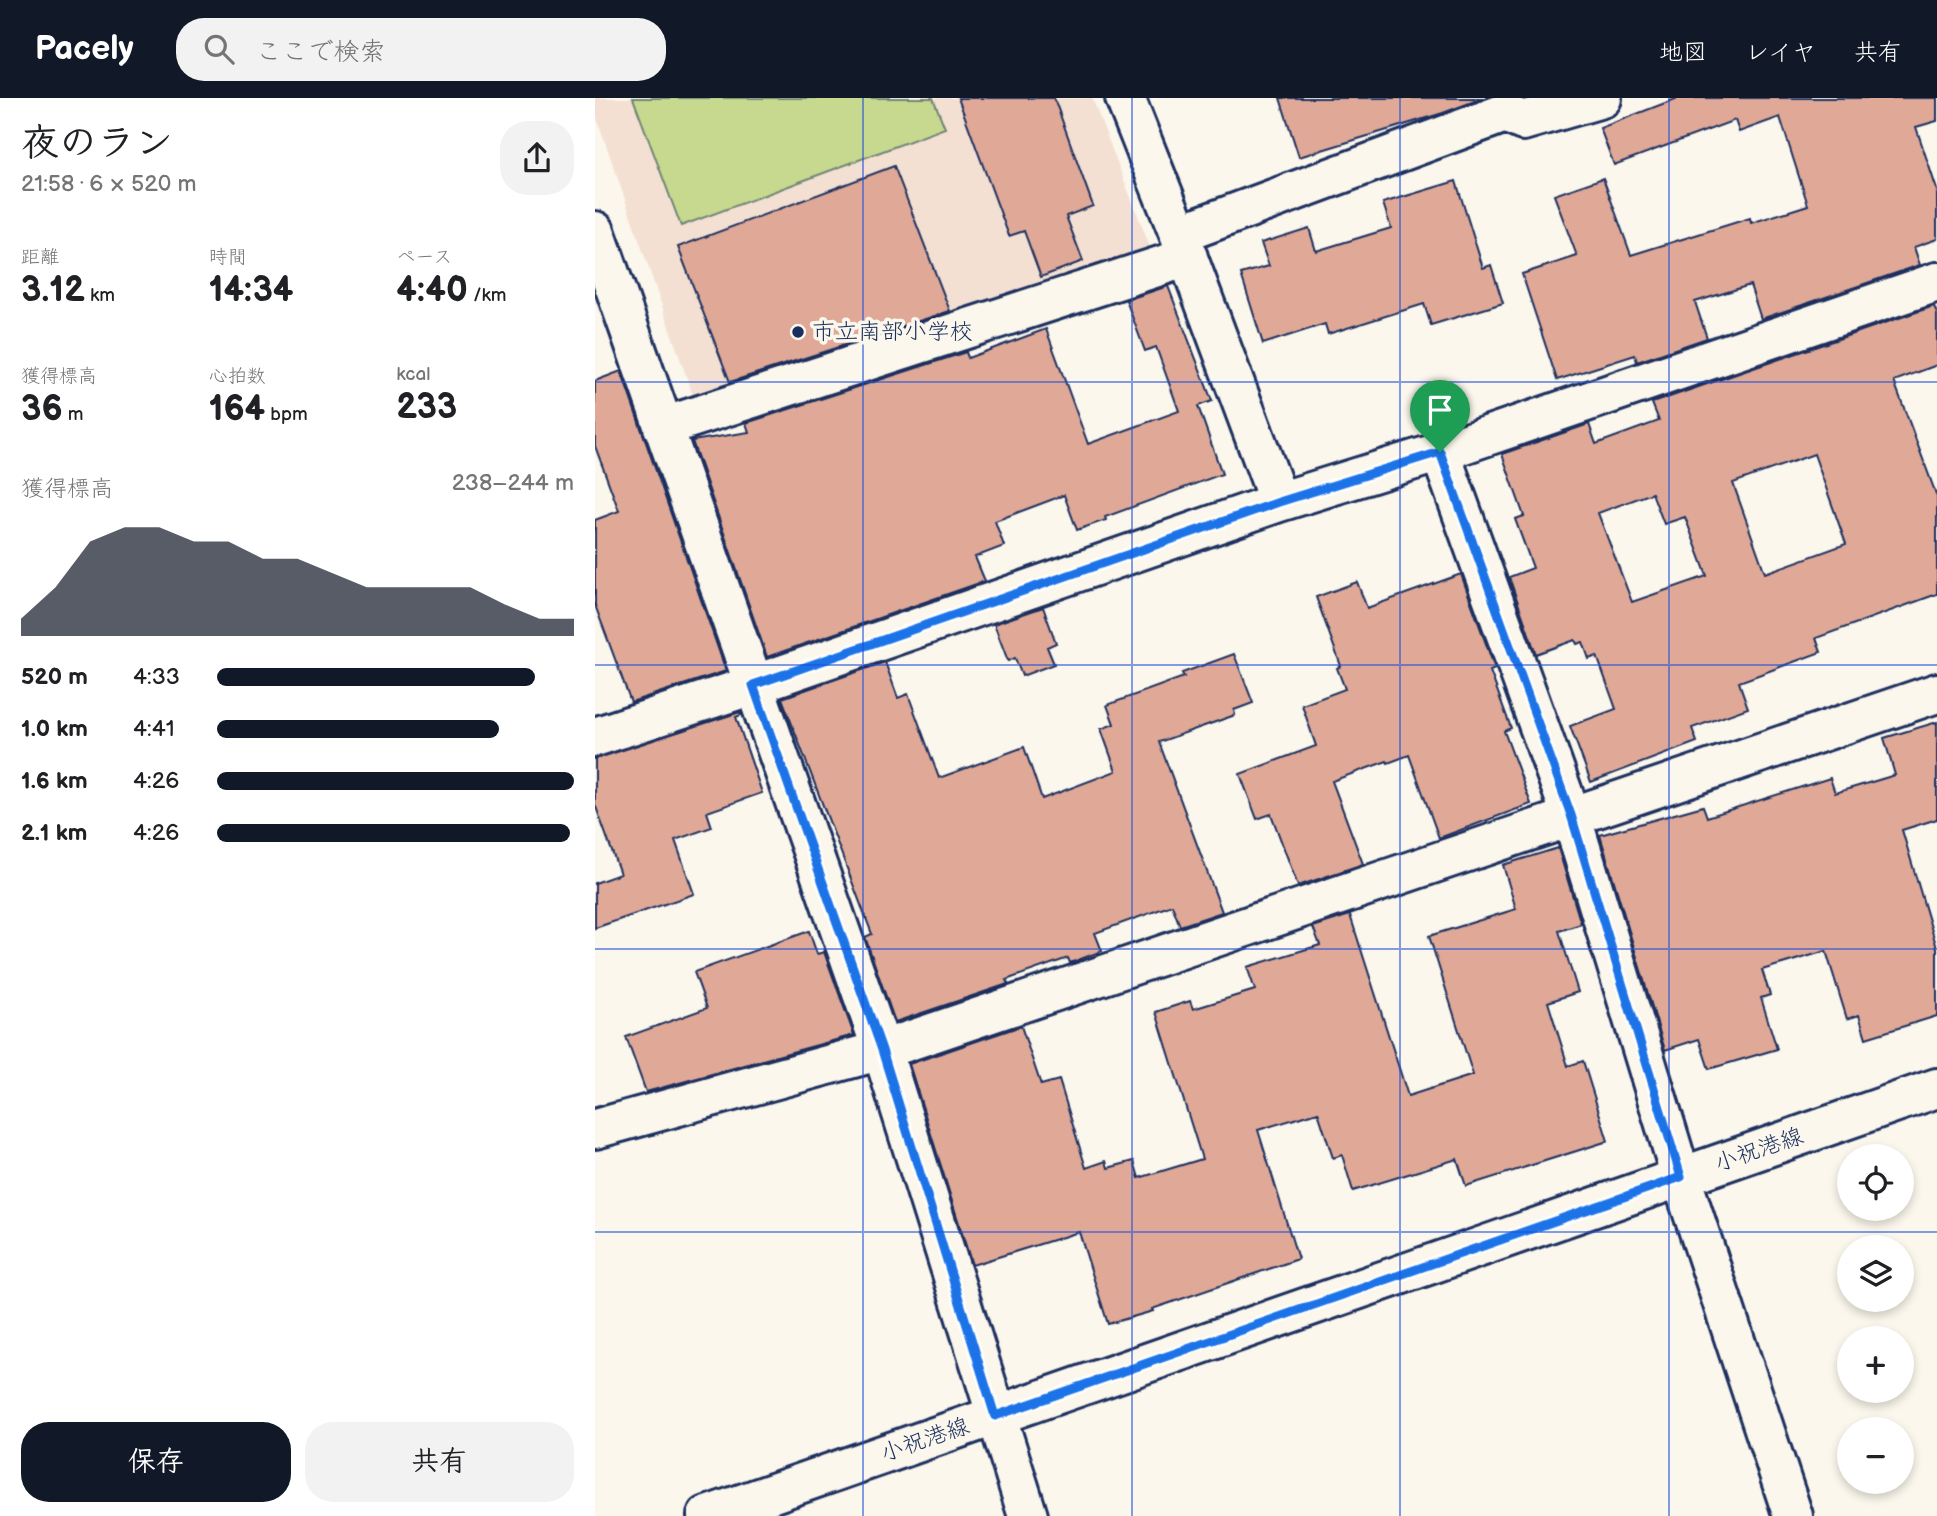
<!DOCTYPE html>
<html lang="ja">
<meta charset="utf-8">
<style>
:root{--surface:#fff;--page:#f2f2f2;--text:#202124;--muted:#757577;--accent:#111827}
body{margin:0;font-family:"Balsamiq Sans","Klee One",sans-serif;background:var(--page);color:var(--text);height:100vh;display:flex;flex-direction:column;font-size:26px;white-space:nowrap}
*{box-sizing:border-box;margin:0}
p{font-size:23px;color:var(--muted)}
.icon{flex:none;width:38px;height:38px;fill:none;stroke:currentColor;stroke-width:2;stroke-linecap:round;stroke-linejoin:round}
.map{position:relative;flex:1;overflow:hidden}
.drawer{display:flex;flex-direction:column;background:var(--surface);width:595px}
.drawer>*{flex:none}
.fabs{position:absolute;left:1242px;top:1046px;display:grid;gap:14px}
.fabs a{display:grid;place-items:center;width:77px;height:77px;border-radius:50%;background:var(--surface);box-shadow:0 4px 10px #0003;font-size:35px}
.pin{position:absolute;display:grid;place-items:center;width:60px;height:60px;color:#fff;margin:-72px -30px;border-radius:50% 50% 50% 0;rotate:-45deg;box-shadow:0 0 7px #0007}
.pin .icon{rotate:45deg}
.round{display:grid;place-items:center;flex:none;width:74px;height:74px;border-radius:28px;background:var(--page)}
.headline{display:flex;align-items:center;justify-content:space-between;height:119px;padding:0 21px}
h1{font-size:38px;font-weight:600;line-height:52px}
.figures{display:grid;grid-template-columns:repeat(3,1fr);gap:10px;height:119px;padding:7px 21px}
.figures div{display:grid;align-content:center}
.figures b{font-size:35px;font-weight:600}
.figures small{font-size:19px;font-weight:400}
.figures p{font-size:19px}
.chart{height:196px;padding:14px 21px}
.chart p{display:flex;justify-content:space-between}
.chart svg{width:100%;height:126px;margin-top:7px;fill:var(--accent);opacity:.7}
.action{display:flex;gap:14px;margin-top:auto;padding:14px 21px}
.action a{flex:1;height:80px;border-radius:28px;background:var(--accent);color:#fff;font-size:28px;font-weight:600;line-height:80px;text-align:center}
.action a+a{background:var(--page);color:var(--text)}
ul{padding:0 21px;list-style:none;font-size:23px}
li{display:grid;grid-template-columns:112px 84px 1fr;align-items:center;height:52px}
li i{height:18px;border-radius:9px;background:var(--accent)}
header{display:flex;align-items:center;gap:42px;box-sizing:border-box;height:98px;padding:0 35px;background:var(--accent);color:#fff}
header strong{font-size:33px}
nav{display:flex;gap:38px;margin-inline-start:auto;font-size:24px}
.search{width:490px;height:63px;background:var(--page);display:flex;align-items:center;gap:18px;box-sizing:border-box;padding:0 24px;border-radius:28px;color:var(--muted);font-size:26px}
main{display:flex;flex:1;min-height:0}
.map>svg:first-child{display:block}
</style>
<header>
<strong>Pacely</strong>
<div class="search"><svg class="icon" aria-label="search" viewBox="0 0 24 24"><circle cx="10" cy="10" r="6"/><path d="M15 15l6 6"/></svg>ここで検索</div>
<nav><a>地図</a><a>レイヤ</a><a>共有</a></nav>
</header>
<main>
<section class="drawer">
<div class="headline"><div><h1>夜のラン</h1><p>21:58 · 6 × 520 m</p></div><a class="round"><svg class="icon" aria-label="share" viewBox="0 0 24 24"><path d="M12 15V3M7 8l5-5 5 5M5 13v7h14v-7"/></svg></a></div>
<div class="figures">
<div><p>距離</p><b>3.12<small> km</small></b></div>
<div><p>時間</p><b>14:34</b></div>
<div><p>ペース</p><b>4:40<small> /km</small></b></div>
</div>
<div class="figures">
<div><p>獲得標高</p><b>36<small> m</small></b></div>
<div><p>心拍数</p><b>164<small> bpm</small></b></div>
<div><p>kcal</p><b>233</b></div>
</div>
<div class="chart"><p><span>獲得標高</span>238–244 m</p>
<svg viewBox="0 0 160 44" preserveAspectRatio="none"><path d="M0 44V38L10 27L20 11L30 6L40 6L50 11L60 11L70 17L80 17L90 22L100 27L110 27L120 27L130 27L140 33L150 38L160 38V44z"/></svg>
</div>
<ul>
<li><b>520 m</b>4:33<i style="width:89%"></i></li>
<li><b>1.0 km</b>4:41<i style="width:79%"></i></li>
<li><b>1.6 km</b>4:26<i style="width:100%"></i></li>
<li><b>2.1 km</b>4:26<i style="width:99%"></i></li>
</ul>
<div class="action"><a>保存</a><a>共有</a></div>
</section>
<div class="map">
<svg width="1342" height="1418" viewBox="0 0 1342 1418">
<rect width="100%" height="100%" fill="#fbf7ec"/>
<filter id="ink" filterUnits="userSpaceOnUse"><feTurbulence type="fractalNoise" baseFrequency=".0143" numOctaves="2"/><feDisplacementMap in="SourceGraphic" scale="14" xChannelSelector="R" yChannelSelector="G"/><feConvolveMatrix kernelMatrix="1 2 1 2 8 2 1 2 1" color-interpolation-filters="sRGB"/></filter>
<g filter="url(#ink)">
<path fill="#f3e0d2" d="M0,0H497L557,154L104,315L0,15Z"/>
<path fill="#c6d98e" stroke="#708476" stroke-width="2" d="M38,0H338L350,30L86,128Z"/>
<path fill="#e0a997" stroke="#1b2f5e" stroke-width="2" fill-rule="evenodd" d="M363,0H459L498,108L471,118L488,163L446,179L429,133L414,138Z
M685,0H888L848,15L704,59Z
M1083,0H1342V23L1321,29L1342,92V141L1319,149L1325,167L1166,221L1155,187L1100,204L1112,240L1042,264L1040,257L962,282L927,176L982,158L959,97L1008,80L1036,157L1155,120L1156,125L1213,107L1185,19L1144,34L1140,22L1019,67L1005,30Z
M299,68L355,213L135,284L83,149Z
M861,83L888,170L896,167L908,205L836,227L829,206L733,236L730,226L668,246L646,176L674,168L666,145L714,130L721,153L796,130L788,105Z
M573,188L617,303L603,308L627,376L510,419L511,422L482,432L469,397L400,423L409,448L380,459L390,483L172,559L97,343L154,334L151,325L371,254L373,260L451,231L493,346L584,313L561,249L550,253L531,202Z
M1339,208L1342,216V267L1299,283L1342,399V496L1221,540L1226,554L1144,584L1153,610L1097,630L1102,644L996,684L975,628L1021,611L1002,558L994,561L988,544L982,546L980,542L941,556L914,479L938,470L920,421L929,418L907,356L994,326L1001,346L1064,323L1057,305ZM1219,356L1251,446L1170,475L1138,385ZM1057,395L1069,426L1090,419L1112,478L1037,504L1003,415Z
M26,273L131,573L36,604L0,507V422L24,413L0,348V283Z
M866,476L900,571L895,573L916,630L909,633L936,706L844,740L814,657L793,665L792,663L737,683L768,766L703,788L676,716L662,721L645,676L721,648L707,607L750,591L742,570L746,568L721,499L762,484L772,510Z
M448,509L461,545L452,549L459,566L427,578L420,560L413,563L399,526Z
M639,556L658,605L639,612L640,617L564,644L627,814L585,828L577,807L500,835L507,853L475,865L473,860L411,882L413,886L300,924L270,839L277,836L187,600L290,564L303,600L313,596L344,680L429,649L447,701L521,673L506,631L519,626L512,607L589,579L587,575Z
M145,614L146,617L141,619L167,695L112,714L117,729L80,742L99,796L0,830V785L25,776L0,706V660Z
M1342,624V721L1307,732L1342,850V918L1271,940L1264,917L1252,921L1231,853L1167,872L1175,897L1166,900L1182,951L1114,971L1104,941L1070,952L1005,737L1108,708L1112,719L1235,680L1240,695L1300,677L1289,640Z
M963,750L986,826L964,833L983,894L953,904L973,968L988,963L1013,1043L871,1088L862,1061L758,1093L747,1057L738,1060L723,1014L663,1032L703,1161L557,1211L558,1213L513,1226L484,1134L377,1167L314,966L426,928L446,987L464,982L491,1070L511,1063L513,1070L539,1063L544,1080L607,1061L561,914L595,903L598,911L660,892L652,869L725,847L718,829L755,817L813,998L878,977L834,838L921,811L908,767Z
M214,833L222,856L229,854L259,937L51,994L31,939L112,910L99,874Z"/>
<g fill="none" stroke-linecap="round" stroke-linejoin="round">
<defs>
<path id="street" d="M530,0L584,136L684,404
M0,133L287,952L433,1418
M584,136L910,15L928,23L1007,0
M68,329L593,159
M845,354L976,717L1086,1079L1198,1418
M0,639L158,587L684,404L845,354L1342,184
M0,1031L287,952L1342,595"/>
<path id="secondary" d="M112,1418L1342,990"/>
</defs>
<use href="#street" stroke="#1b2f5e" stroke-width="44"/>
<use href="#secondary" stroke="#1b2f5e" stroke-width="44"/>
<use href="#street" stroke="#fbf7ec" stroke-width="38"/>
<use href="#secondary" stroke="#fbf7ec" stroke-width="38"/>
</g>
</g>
<g fill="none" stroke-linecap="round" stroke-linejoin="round" filter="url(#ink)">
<defs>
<path id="route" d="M845,354L976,717L1086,1079L400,1318L287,952L158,587L684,404Z"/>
</defs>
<use href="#route" stroke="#fff" stroke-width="14"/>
<use href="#route" stroke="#1a73e8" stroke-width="9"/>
</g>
<path fill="none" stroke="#1d4ed8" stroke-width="2" stroke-opacity="0.55" d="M268,0V1418M537,0V1418M805,0V1418M1074,0V1418M0,284H1342M0,567H1342M0,851H1342M0,1134H1342"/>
<circle fill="#1b2f5e" stroke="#fbf7ec" stroke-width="2.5" cx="203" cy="234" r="7"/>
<g text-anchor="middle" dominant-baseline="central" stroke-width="7" stroke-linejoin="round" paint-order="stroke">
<g font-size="23" fill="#1b2f5e" stroke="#fbf7ec" text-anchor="start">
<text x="217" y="234">市立南部小学校</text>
</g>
<g font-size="23" fill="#1b2f5e" stroke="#fbf7ec">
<text transform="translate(1164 1052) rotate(-19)">小祝港線</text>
<text transform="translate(330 1342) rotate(-19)">小祝港線</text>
</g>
</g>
</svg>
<div class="fabs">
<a><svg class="icon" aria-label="locate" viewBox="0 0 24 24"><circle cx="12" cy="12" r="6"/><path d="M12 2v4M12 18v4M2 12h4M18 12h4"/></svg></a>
<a><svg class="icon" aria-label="layers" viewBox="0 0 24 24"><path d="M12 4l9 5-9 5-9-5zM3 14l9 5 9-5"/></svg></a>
<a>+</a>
<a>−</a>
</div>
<div class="pin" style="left:845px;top:354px;background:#1e9e55"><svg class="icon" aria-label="arrive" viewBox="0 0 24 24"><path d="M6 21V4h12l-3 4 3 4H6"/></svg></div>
</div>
</main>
